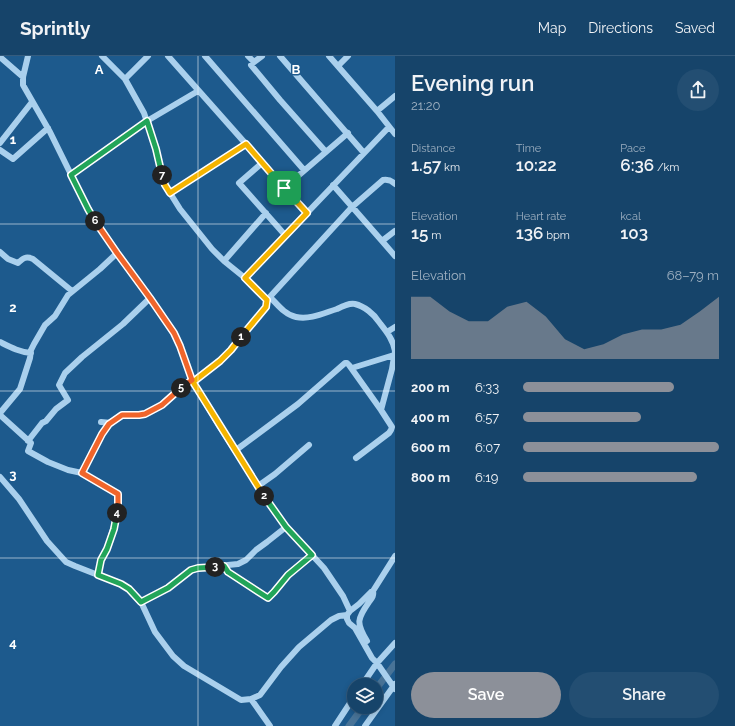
<!DOCTYPE html>
<meta charset="utf-8">
<style>
:root{--surface:#16446a;--page:#234e72;--text:#f1f3f6;--muted:#9eb0c1;--line:#355c7e;--accent:#8c9099}
body{margin:0;font-family:Raleway,sans-serif;background:var(--page);color:var(--text);height:100vh;display:flex;flex-direction:column;font-size:15px;white-space:nowrap}
*{box-sizing:border-box;margin:0}
p{font-size:13px;color:var(--muted)}
.icon{flex:none;width:22px;height:22px;fill:none;stroke:currentColor;stroke-width:2;stroke-linecap:round;stroke-linejoin:round}
.map{position:relative;flex:1;overflow:hidden}
.sheet{display:flex;flex-direction:column;background:var(--surface);width:340px}
.sheet>*{flex:none}
.fabs{position:absolute;left:347px;top:622px;display:grid;gap:8px}
.fabs a{display:grid;place-items:center;width:36px;height:36px;border-radius:50%;background:var(--surface);box-shadow:0 2px 6px #0003,0 0 0 1px var(--line);font-size:20px}
.pin{position:absolute;display:grid;place-items:center;width:34px;height:34px;color:#fff;margin:-17px;border-radius:8px;box-shadow:0 2px 6px #0006}
.km{position:absolute;width:20px;height:20px;margin:-10px;border-radius:50%;background:#222;color:#fff;font-size:11px;line-height:20px;text-align:center}
.round{display:grid;place-items:center;flex:none;width:42px;height:42px;border-radius:21px;background:var(--page)}
.head{display:flex;align-items:center;justify-content:space-between;height:68px;padding:0 16px}
h1{font-size:22px;font-weight:600;line-height:30px}
.metrics{display:grid;grid-template-columns:repeat(3,1fr);gap:6px;height:68px;padding:4px 16px}
.metrics div{display:grid;align-content:center}
.metrics b{font-size:17px;font-weight:600}
.metrics small{font-size:11px;font-weight:400}
.metrics p{font-size:11px}
.chart{height:112px;padding:8px 16px}
.chart p{display:flex;justify-content:space-between}
.chart svg{width:100%;height:72px;margin-top:4px;fill:var(--accent);opacity:.7}
.primary-button{display:flex;gap:8px;margin-top:auto;padding:8px 16px}
.primary-button a{flex:1;height:46px;border-radius:24px;background:var(--accent);color:#fff;font-size:16px;font-weight:600;line-height:46px;text-align:center}
.primary-button a+a{background:var(--page);color:var(--text)}
ul{padding:0 16px;list-style:none;font-size:13px}
li{display:grid;grid-template-columns:64px 48px 1fr;align-items:center;height:30px}
li i{height:10px;border-radius:5px;background:var(--accent)}
header{display:flex;align-items:center;gap:24px;box-sizing:border-box;height:56px;padding:0 20px;background:var(--surface);border-bottom:1px solid var(--line)}
header strong{font-size:19px}
nav{display:flex;gap:22px;margin-inline-start:auto;font-size:14px}
main{display:flex;flex:1;min-height:0}
.map>svg:first-child{display:block}
</style>
<header>
<strong>Sprintly</strong>
<nav><a>Map</a><a>Directions</a><a>Saved</a></nav>
</header>
<main>
<div class="map">
<svg width="395" height="670" viewBox="0 0 395 670">
<rect width="100%" height="100%" fill="#1d5a8d"/>
<g fill="none" stroke-linecap="round" stroke-linejoin="round">
<path stroke="#487397" stroke-width="7" d="M376,633L395,608
M349,670L363,651"/>
<path stroke="#aad0ed" stroke-width="6" d="M28,0L23,21V29L50,76L88,153L117,197L150,242L174,277L180,290L193,326L218,368L273,453L286,471L324,512L343,540L350,555
M102,0L125,23L144,57L156,93L165,129L180,153L212,193L224,205L245,222L267,244V251L242,279L231,294L220,305L193,326
M168,0L307,157
M205,0L304,114
M248,0L254,6L262,0
M280,0L364,97
M329,0L377,55L395,78
M0,1L23,21
M254,6L251,9L280,44L326,96
M338,10L348,0
M125,23L148,0
M377,55L395,40
M0,87L32,46
M0,94L13,103L48,72
M262,107L239,127L285,179
M71,119L147,65L198,35
M333,129L382,185
M284,132L348,77
M170,137L246,88
M395,175L382,185L395,200
M0,196L8,203L18,207C23,202 26,200 33,203L72,235
M224,205L266,157
M245,222L389,71
M270,241C277,248 285,259 296,261C310,264 324,257 337,253C343,250 349,247 355,248C364,250 374,258 379,266C386,275 393,283 395,295
M267,244L352,151L383,124C388,123 391,124 395,128
M387,276L395,271
M0,286C10,291 19,296 31,297
M352,312L394,299
M381,354L392,313L395,295
M0,357L20,333L30,302L31,294L34,288L45,269L55,260L68,239L100,213L117,197
M0,359L31,387L28,395L48,406L68,414L82,417L118,438V448L117,460L107,493L101,504L98,519
M101,366L111,367
M28,385L42,367L46,365L56,353L68,344L59,329L65,317L82,301L123,268L150,242
M236,394L298,348L345,307H347L349,309L381,354L392,371L391,374L389,377L356,402
M82,417L102,378L109,368L121,359H139L145,358L162,349L192,323
M0,421L19,443L47,485L66,506L75,510L121,528L129,533L141,546L168,532L191,514L198,512L238,508L246,504L256,494L267,486L286,471
M258,430L275,418L309,389
M395,500L373,535L371,536L359,548L350,555L347,559V563L349,567L355,572L372,602L377,607L395,633
M224,510L228,516L268,542L274,536L288,519L312,499
M141,546L155,576L173,600L184,610L241,644L251,643L260,639L281,611L299,591L331,564L339,560L347,559
M367,585C356,567 357,563 369,546C372,542 374,540 373,535
M362,629L377,607L395,587
M251,643L270,670
M335,670L354,641
M365,670L395,628"/>
</g>
<g fill="none" stroke-linecap="round" stroke-linejoin="round">
<defs>
<path id="split-1" d="M241,281L266,251L267,244L245,222L307,157L284,132"/>
<path id="split-2" d="M241,281L231,294L220,305L193,326L264,440"/>
<path id="split-3" d="M215,511L224,510L228,516L268,542L274,536L288,519L312,499L286,471L264,440"/>
<path id="split-4" d="M117,457L114,473L107,493L101,504L98,519L121,528L129,533L141,546L168,532L191,514L198,512L215,511"/>
<path id="split-5" d="M117,457L118,448V438L82,417L102,378L109,368L122,359H139L145,358L162,349L181,332"/>
<path id="split-6" d="M95,165L117,197L150,242L174,277L180,290L192,324L181,332"/>
<path id="split-7" d="M95,165L88,153L71,119L147,65L156,93L162,119"/>
<path id="split-8" d="M162,119L165,129L170,137L246,88L284,132"/>
</defs>
<use href="#split-1" stroke="#fff" stroke-width="8"/>
<use href="#split-2" stroke="#fff" stroke-width="8"/>
<use href="#split-3" stroke="#fff" stroke-width="8"/>
<use href="#split-4" stroke="#fff" stroke-width="8"/>
<use href="#split-5" stroke="#fff" stroke-width="8"/>
<use href="#split-6" stroke="#fff" stroke-width="8"/>
<use href="#split-7" stroke="#fff" stroke-width="8"/>
<use href="#split-8" stroke="#fff" stroke-width="8"/>
<use href="#split-1" stroke="#f5b400" stroke-width="5"/>
<use href="#split-2" stroke="#f5b400" stroke-width="5"/>
<use href="#split-3" stroke="#22a559" stroke-width="5"/>
<use href="#split-4" stroke="#22a559" stroke-width="5"/>
<use href="#split-5" stroke="#f0652b" stroke-width="5"/>
<use href="#split-6" stroke="#f0652b" stroke-width="5"/>
<use href="#split-7" stroke="#22a559" stroke-width="5"/>
<use href="#split-8" stroke="#f5b400" stroke-width="5"/>
</g>
<path fill="none" stroke="#fff" stroke-width="1" stroke-opacity="0.55" d="M198,0V670M0,168H395M0,335H395M0,502H395"/>
<g font-size="13" text-anchor="middle" font-weight="bold" fill="#fff" stroke="#1d5a8d" stroke-width="3" stroke-linejoin="round" paint-order="stroke">
<text x="99" y="18">A</text>
<text x="296" y="18">B</text>
<text x="13" y="88">1</text>
<text x="13" y="256">2</text>
<text x="13" y="423">3</text>
<text x="13" y="591">4</text>
</g>
</svg>
<div class="fabs">
<a><svg class="icon" aria-label="layers" viewBox="0 0 24 24"><path d="M12 4l9 5-9 5-9-5zM3 14l9 5 9-5"/></svg></a>
</div>
<div class="pin" style="left:284px;top:132px;background:#1e9e55"><svg class="icon" aria-label="arrive" viewBox="0 0 24 24"><path d="M6 21V4h12l-3 4 3 4H6"/></svg></div>
<b class="km" style="left:241px;top:281px">1</b>
<b class="km" style="left:264px;top:440px">2</b>
<b class="km" style="left:215px;top:511px">3</b>
<b class="km" style="left:117px;top:457px">4</b>
<b class="km" style="left:181px;top:332px">5</b>
<b class="km" style="left:95px;top:165px">6</b>
<b class="km" style="left:162px;top:119px">7</b>
</div>
<section class="sheet">
<div class="head"><div><h1>Evening run</h1><p>21:20</p></div><a class="round"><svg class="icon" aria-label="share" viewBox="0 0 24 24"><path d="M12 15V3M7 8l5-5 5 5M5 13v7h14v-7"/></svg></a></div>
<div class="metrics">
<div><p>Distance</p><b>1.57<small> km</small></b></div>
<div><p>Time</p><b>10:22</b></div>
<div><p>Pace</p><b>6:36<small> /km</small></b></div>
</div>
<div class="metrics">
<div><p>Elevation</p><b>15<small> m</small></b></div>
<div><p>Heart rate</p><b>136<small> bpm</small></b></div>
<div><p>kcal</p><b>103</b></div>
</div>
<div class="chart"><p><span>Elevation</span>68–79 m</p>
<svg viewBox="0 0 160 44" preserveAspectRatio="none"><path d="M0 44V6L10 6L20 15L30 21L40 21L50 12L60 9L70 18L80 32L90 38L100 35L110 29L120 26L130 26L140 23L150 15L160 6V44z"/></svg>
</div>
<ul>
<li><b>200 m</b>6:33<i style="width:77%"></i></li>
<li><b>400 m</b>6:57<i style="width:60%"></i></li>
<li><b>600 m</b>6:07<i style="width:100%"></i></li>
<li><b>800 m</b>6:19<i style="width:89%"></i></li>
</ul>
<div class="primary-button"><a>Save</a><a>Share</a></div>
</section>
</main>
